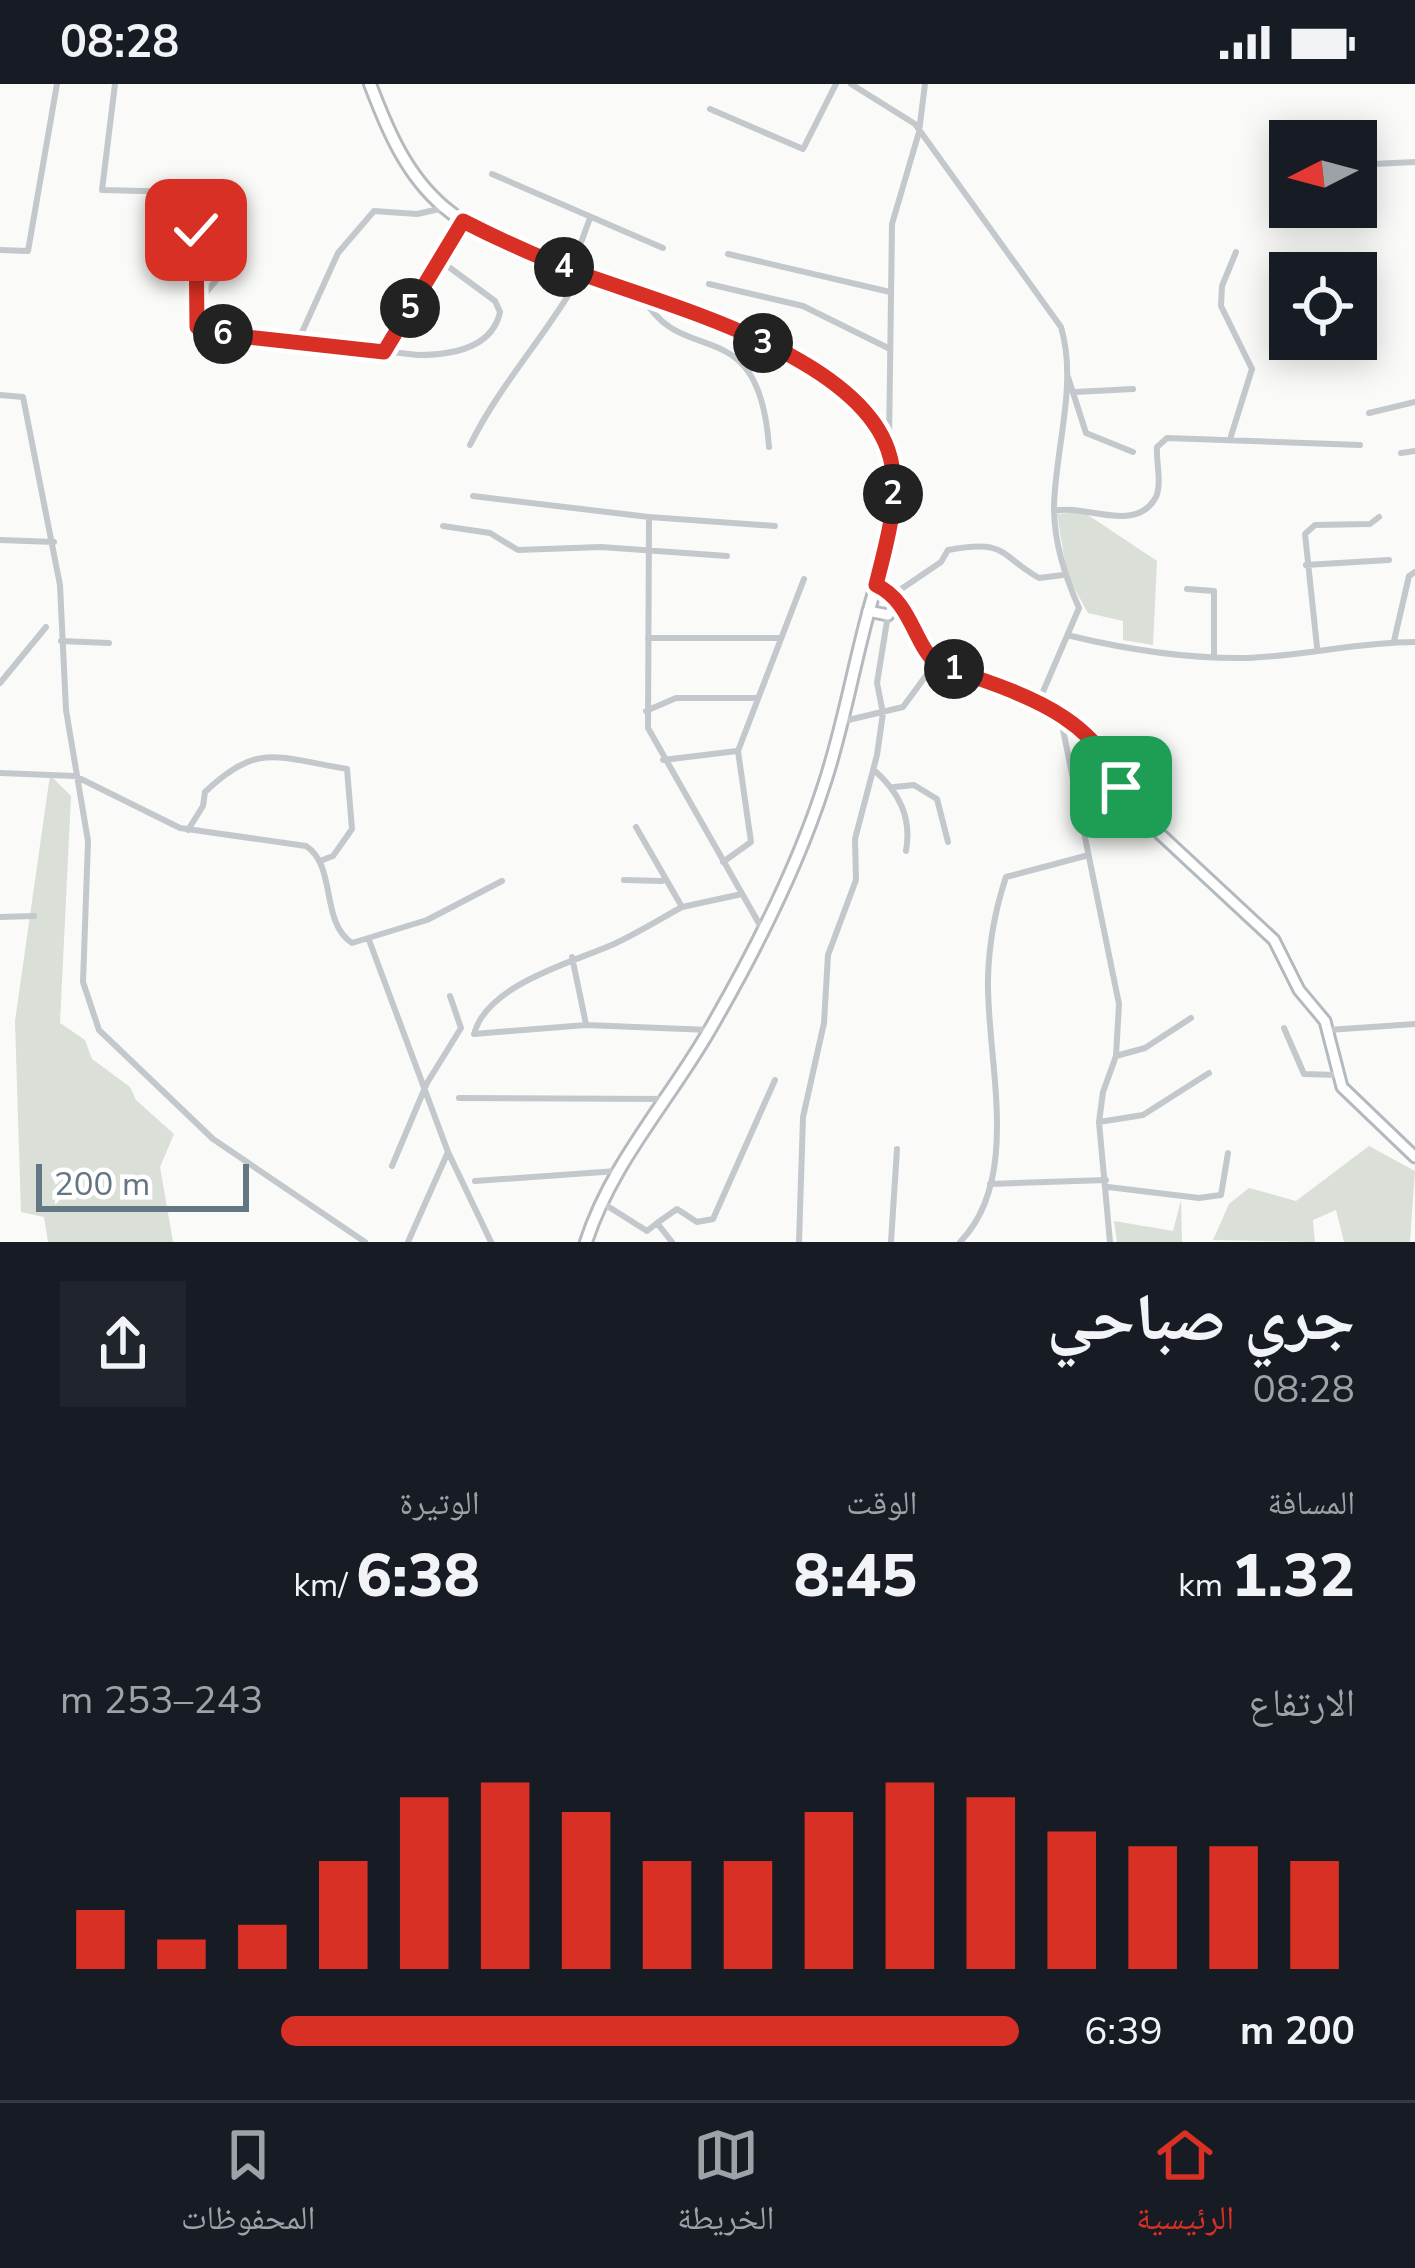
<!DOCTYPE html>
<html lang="ar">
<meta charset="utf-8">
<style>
:root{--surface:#171b24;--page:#20242c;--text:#f1f3f6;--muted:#9ea1a6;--line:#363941;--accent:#d93025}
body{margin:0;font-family:"Nunito Sans","Noto Naskh Arabic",sans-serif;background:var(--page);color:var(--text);direction:rtl;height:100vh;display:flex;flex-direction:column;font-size:45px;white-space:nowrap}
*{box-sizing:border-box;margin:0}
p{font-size:39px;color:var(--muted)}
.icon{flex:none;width:66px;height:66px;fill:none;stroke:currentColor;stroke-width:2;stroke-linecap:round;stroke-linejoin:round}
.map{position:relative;height:1158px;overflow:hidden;direction:ltr}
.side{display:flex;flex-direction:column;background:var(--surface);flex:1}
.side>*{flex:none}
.needle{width:78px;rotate:264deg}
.controls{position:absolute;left:1269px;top:36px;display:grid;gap:24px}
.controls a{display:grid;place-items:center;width:108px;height:108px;border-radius:0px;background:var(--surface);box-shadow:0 6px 30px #0003;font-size:60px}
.scale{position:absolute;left:36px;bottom:30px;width:213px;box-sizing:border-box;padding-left:12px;border:6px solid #657683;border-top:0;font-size:33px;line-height:42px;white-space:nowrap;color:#657683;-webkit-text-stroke:9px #fff;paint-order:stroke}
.pin{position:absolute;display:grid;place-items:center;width:102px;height:102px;color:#fff;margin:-51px;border-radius:24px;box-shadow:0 6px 18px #0006}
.km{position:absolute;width:60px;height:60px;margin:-30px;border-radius:50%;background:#222;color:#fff;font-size:33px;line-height:60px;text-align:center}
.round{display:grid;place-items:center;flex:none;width:126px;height:126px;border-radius:0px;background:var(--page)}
.headline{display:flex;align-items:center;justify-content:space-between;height:204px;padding:0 60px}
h1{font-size:66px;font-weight:800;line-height:90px}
.figures{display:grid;grid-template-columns:repeat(3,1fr);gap:18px;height:204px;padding:12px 60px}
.figures div{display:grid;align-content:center}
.figures b{font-size:60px;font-weight:800}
.figures small{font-size:33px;font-weight:400}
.figures p{font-size:33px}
.chart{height:336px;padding:24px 60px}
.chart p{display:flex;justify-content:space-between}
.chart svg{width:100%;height:216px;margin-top:12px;stroke:var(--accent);stroke-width:6}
ul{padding:0 60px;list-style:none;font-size:39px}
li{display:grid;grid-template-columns:192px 144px 1fr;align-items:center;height:90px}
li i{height:30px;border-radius:15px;background:var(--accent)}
.status{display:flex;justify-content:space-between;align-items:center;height:84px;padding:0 60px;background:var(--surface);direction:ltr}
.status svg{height:33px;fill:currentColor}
.menu{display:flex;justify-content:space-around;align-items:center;height:168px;border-top:3px solid var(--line);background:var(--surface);font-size:33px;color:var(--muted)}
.menu a{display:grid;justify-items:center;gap:6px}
.menu .current{color:var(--accent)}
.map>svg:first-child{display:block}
</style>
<div class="status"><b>08:28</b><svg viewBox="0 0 49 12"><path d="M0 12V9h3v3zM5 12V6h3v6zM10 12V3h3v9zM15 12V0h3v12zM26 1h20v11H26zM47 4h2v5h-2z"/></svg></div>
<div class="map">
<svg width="1415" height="1158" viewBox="0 0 1415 1158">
<rect width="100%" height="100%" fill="#fafaf8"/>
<path fill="#dadfd7" d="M1082,427L1157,477L1153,561L1123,556V537L1088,529L1067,491L1057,430Z
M50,691L71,712L60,939L85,956L92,975L130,1003L136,1016L174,1050L160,1083L173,1158H48L44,1133L21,1128L15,937Z
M1369,1062L1415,1087L1410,1158H1344L1336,1126L1313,1136L1315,1158L1213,1156L1229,1120L1249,1104L1296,1117Z
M1181,1116L1182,1158H1117L1114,1137L1173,1147Z"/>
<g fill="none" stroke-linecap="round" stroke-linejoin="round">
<defs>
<path id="secondary" d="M876,501L894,510L936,578L1039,617L1079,642L1114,685L1130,722L1274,856L1299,906L1325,937L1342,1003L1415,1073
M868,527L888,531L897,520"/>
<path id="primary" d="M370,0C387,45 406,91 444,123C554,217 787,215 876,342C913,394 884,470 869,526C853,584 843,644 824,701C797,785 753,871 709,947C668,1018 611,1080 586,1158"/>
</defs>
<use href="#secondary" stroke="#b3babf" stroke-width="15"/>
<use href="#primary" stroke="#b5babe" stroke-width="16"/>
<path stroke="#c3c8cc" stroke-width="6" d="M115,0L102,106L185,108L192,113L194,132
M851,0L915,40L1061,243C1078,300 1055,365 1054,423C1054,459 1065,492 1079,524L1039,617
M710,25L803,65L836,0
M1373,80L1415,78
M492,90L663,164
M0,166L28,167L57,0
M728,170L890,208
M571,186L590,134
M709,200L803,222L888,264
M643,213C682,286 759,224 769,363
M197,219L218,194L240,150L233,140L206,139L196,146L197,241L198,247L418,271C451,271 492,265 500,228L495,217L438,175
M298,257L338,169L374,127L417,130L444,124
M384,268L462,137
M1068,293L1086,349L1133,368
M1075,308L1133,305
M0,311L23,313L60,501L66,626L88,757L83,898L99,946L213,1055L365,1158
M1369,329L1415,318
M1231,352L1252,285L1221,222L1222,202L1236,168
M889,358L892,140L919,48L925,0
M470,361C500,300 546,252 580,192
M1401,369L1415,367
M473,412L649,433
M1054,427C1084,419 1136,451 1156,413C1162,400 1156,377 1157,363L1167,354L1360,361
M443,442L490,449L518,466L601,463L727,472
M0,456L54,458
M1306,481L1389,476
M1187,505L1214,507V572
M894,510L941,478L948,466C1007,455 999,471 1039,494L1063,491
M1071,552C1129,566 1186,575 1247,574C1303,572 1358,558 1415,558
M648,554H781
M61,557L109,559
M1394,557L1409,492L1415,488
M1317,563L1305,450L1315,441L1370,440L1379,433
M0,599L46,543
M646,627L676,614H758
M1060,631L1119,920L1116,972L1103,1008L1099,1038L1110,1158
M844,637L903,623L936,578
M663,676L737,667
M874,686C899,708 912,733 906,767
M0,689L75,692L180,744L306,762C337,782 320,838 352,859L427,836L502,797
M894,703L914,701L937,715L948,758
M636,743L682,823L742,810
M188,746L203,722L205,708C258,658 276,673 347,685L352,745L333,772L320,777
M723,778L751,758L738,667L804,495
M624,796L662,797
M0,833L34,832
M761,843L648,644L649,433L775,442
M369,856L448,1068L491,1158
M572,873L586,940
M1284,944L1304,990L1336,991
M1328,946L1415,940
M474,950C487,900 574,878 614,860C638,849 660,835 682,823
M474,950L586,941L710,946
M1116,972L1145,964L1191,934
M459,1014L666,1015
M1099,1038L1143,1031L1209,989
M392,1082L427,999L461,944L450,912
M475,1097L617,1087
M990,1100L1106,1096
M1108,1103L1199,1114L1221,1111L1228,1069
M601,1118L647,1147L657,1139L672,1158
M657,1139L677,1125L697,1138L713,1135L775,996
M408,1158L448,1068
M799,1158L803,1033L824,939L828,871L856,796L855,755L877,671L883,629L877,599L888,531
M891,1158L897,1065
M960,1158C1023,1094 986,974 988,894C989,859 995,826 1006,793L1085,772"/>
<use href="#secondary" stroke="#fff" stroke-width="9"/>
<use href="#primary" stroke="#fff" stroke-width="10"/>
</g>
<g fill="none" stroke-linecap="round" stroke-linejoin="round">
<defs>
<path id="route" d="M196,146L197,243L202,248L384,268L463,137C498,155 534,171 571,186C659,219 854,268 888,366C903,409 886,459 876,501C911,517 914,560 936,579C946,587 968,591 980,595C1038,615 1098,641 1121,703"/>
</defs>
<use href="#route" stroke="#fff" stroke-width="24"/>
<use href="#route" stroke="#d93025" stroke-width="15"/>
</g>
</svg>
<div class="controls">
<a><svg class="needle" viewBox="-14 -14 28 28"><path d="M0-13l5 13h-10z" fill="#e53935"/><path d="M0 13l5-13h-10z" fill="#9ea1a6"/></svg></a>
<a><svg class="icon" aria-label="locate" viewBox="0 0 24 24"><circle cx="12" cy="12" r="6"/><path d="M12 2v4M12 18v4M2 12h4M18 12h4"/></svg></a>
</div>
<div class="scale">200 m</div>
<div class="pin" style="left:1121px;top:703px;background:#1e9e55"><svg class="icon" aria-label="arrive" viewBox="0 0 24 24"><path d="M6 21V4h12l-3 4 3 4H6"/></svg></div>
<div class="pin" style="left:196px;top:146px;background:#d93025"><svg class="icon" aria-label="check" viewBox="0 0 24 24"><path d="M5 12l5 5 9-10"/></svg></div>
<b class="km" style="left:954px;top:585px">1</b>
<b class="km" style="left:893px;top:410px">2</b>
<b class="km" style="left:763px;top:259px">3</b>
<b class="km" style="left:564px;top:183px">4</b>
<b class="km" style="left:410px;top:224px">5</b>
<b class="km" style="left:223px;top:250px">6</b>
</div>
<section class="side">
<div class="headline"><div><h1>جري صباحي</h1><p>08:28</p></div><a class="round"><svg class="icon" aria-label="share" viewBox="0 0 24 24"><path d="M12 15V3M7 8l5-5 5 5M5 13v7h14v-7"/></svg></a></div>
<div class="figures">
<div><p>المسافة</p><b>1.32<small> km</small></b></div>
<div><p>الوقت</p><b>8:45</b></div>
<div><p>الوتيرة</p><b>6:38<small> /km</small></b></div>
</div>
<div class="chart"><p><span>الارتفاع</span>243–253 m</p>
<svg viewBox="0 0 160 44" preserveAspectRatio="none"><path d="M5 44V32M15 44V38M25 44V35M35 44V22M45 44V9M55 44V6M65 44V12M75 44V22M85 44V22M95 44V12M105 44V6M115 44V9M125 44V16M135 44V19M145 44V19M155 44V22"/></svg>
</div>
<ul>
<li><b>200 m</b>6:39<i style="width:77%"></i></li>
</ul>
</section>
<nav class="menu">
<a class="current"><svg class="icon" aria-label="home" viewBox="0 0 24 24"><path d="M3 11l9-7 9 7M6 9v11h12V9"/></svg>الرئيسية</a>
<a><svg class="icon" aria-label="map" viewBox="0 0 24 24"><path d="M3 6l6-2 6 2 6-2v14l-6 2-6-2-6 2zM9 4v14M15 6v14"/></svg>الخريطة</a>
<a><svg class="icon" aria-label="saved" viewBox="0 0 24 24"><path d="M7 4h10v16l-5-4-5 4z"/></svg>المحفوظات</a>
</nav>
